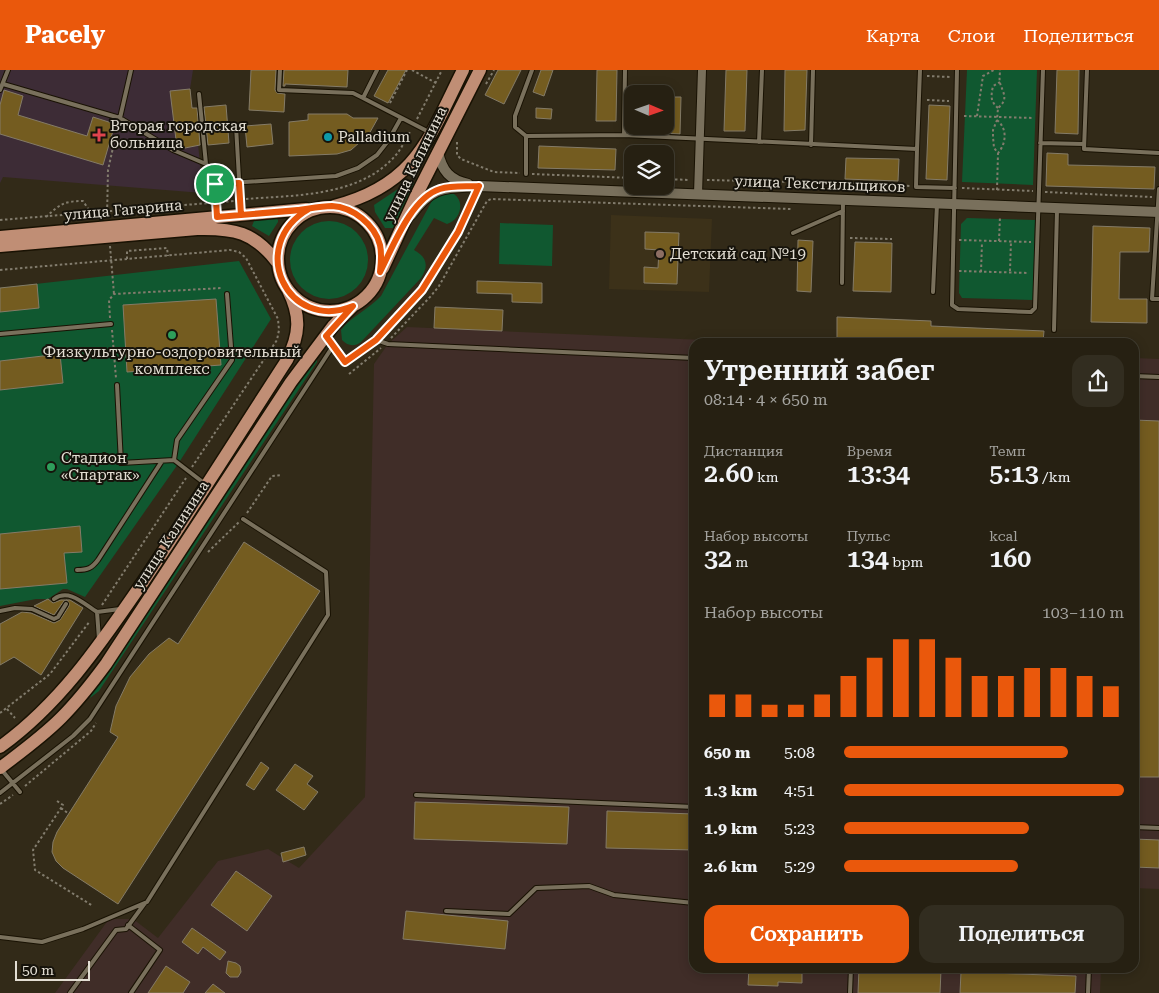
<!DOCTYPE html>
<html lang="ru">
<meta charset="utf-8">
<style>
:root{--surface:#262012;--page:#322d20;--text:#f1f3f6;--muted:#a4a39f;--line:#423e32;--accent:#ea580c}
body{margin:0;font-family:"Roboto Serif",serif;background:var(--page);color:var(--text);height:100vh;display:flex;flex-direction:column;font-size:19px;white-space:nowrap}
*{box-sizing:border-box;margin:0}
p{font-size:16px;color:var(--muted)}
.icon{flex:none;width:28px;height:28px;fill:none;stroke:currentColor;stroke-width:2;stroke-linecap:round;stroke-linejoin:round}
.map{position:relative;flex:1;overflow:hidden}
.panel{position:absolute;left:689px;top:268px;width:450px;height:635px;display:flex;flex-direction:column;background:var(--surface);border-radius:15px;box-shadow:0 2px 12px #0003,0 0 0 1px var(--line)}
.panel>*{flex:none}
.needle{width:32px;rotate:92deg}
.controls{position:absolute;left:624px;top:15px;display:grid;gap:10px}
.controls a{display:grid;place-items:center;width:50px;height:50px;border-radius:10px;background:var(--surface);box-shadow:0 2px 12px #0003,0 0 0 1px var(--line);font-size:25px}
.scale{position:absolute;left:15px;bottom:12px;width:75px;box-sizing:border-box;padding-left:5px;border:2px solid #e3ded3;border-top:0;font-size:14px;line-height:18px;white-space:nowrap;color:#e3ded3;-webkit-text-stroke:4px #16130b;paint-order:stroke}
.pin{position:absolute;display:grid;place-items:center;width:42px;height:42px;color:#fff;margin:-21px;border:2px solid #fff;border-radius:50%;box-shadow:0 1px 5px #0007}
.round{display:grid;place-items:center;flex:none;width:52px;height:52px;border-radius:15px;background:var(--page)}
.summary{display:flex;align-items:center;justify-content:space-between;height:85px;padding:0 15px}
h1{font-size:28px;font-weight:600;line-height:38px}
.metrics{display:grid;grid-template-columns:repeat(3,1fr);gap:8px;height:85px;padding:5px 15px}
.metrics div{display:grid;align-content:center}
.metrics b{font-size:25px;font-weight:600}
.metrics small{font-size:14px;font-weight:400}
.metrics p{font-size:14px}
.chart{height:140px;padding:10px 15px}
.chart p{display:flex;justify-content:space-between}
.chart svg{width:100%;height:90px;margin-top:5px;stroke:var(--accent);stroke-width:6}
.button{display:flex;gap:10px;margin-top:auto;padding:10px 15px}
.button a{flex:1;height:58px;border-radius:15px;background:var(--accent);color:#fff;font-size:20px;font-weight:600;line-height:58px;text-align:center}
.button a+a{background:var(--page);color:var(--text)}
ul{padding:0 15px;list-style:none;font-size:16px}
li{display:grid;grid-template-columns:80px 60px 1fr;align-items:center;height:38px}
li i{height:12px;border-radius:6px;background:var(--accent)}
header{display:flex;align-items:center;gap:30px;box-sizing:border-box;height:70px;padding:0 25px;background:var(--accent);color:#fff}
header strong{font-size:24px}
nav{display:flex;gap:28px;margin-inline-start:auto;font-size:18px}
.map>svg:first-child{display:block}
</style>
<header>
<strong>Pacely</strong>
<nav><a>Карта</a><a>Слои</a><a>Поделиться</a></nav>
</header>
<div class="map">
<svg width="1159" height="923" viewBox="0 0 1159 923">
<rect width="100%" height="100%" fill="#322a18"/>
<path fill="#3c3119" d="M611,145L712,149L709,222L609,219Z"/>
<path fill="#402d28" d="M407,257L750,272H694V898H1101L1100,923H55L109,849H133L158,868L218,791L268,779L299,798L365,727L374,294L388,274Z
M1134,288L1159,289V819L1134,818Z"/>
<path fill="#3d2c36" d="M0,0H193L190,19L194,54H196L203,123L3,107L0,113Z"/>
<path fill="#105830" d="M967,0H1037L1033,115L962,112Z
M410,111L414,113L393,158H385L375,142L374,135Z
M450,122C466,128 462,149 447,154L434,148L414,180C427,187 429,196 421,208L361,272C354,277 348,276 342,270L341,260C352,246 369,239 381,226L434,127Z
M276,148L278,150V152L269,166L252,156L254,151Z
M967,148L1035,150L1033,230L962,228L959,223L961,154Z
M290 190a39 39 0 1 1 78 0a39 39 0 1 1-78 0Z
M500,153L553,155L552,196L499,194Z
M239,191L271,249L178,394L85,527L67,519H63L48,529H36L0,536V218Z
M315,287L317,288V292L99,621L90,628L94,617Z"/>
<path fill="#745c20" stroke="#847b67" d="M251,0H276L275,20L277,23L285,24L284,42L249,40Z
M284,0H348L347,17L285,14V16H283Z
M388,0H406L388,33L374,26Z
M498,0H521L504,34L485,25Z
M541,0H553L544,26L533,22Z
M597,0H617L616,51H596Z
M726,0H747L745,61H724Z
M785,0H807L805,60L784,61Z
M1057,0H1079L1078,64L1055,63Z
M190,19L192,38H197L200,75L180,79L177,78L170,21Z
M4,20L23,26L18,45L87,66L93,47L115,54L103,95L0,64V35Z
M665,27H681L680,64L659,63V56H665Z
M226,35L229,73L208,75L204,37Z
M929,35L950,36L947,110L926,109Z
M536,38L552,39L551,49L536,48Z
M308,44H347L353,48H378L369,64L351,80L337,84L289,86V52L308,50Z
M271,54L273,74L247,77L245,56Z
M539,76L616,79L615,100L538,98Z
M1047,83L1068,84V95L1155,97L1154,119L1046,116Z
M846,88L899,89L898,111L845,109Z
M1093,156L1150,158L1149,182H1120L1119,229H1147V253L1091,252Z
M645,162L679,163L677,214L644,213V197L658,198L659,180L645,179Z
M798,170L813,171L811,222L797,221Z
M855,172L892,173L891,222L853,221Z
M477,211L542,213V233L512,232V224L477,223Z
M37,214L39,238L0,242V218Z
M216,229L221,295L127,302L123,235Z
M435,237L503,240L502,261L434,258Z
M837,247L931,251V256L1044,261L1043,272H929L837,268Z
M60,284L63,313L0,320V291Z
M1134,350L1159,351V707H1134Z
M80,456L82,482L64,483L67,513L0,519V464Z
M244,472L320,521L118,834L63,798L56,791L52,782L53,772L57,762L118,667L110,662L116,636L130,607L149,584L169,568L178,574Z
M48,529L53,533L61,530H70L83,538L41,605L14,587L0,595V554L22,542L31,543L54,553L60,550L69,536V533L67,530L64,531L54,545L34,536Z
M261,692L269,698L254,720L246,715Z
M295,694L313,706L307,714L318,722L304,740L276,720Z
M415,732L569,737L567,774L414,769Z
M607,741L694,744V780L606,778Z
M1134,769L1159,770V798L1134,797Z
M304,777L306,785L283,792L281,783Z
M236,801L272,826L247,861L211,835Z
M406,841L508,851L505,879L403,869Z
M192,858L226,882L220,890L203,877L198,884L182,872Z
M228,891L236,893L240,896L241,902L238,907H230L226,903Z
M166,896L190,912L183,923H148Z
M749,898H802V913L778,912V916L748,915Z
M859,898L941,900L940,923H858Z
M961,902L1076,906L1075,923H960Z
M213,914L225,923H205Z"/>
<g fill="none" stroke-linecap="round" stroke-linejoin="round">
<defs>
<path id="service" d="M280,0L279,20L353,23L363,28
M377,0L363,28L429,62
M957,0L952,235L958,239L1031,242L1035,238L1043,0
M1087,0L1084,79L1159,83
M3,14L120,48L173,80L206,94L213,101L216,145
M0,20L8,0
M199,24L206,94
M120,48L131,0
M236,56L241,143
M624,65L625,0
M526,66L624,65L917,79L920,0
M759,72L762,0
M1040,73L1084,74
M811,75L813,0
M917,79L916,117L955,118
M526,104V66L515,57V46L532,0
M215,114L336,106L358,98L377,85L388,71L401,48
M1159,119L1152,229H1159
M793,163L843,141
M842,213L843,130
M933,222L937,134
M1054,260L1057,140
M0,264L111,254
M327,268L345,292L376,270L423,220L458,162L478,118
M376,270L388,274L694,288
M1134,306L1159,307
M117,315L121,393L174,390L177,370L232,290L227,224
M104,385L121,393
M174,390L204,413
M77,500C88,500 92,498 98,490L162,391
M54,529C69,518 84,534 97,542
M0,541L15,538L32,539L54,549L58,547L66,534
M99,569L97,542L120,539
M1,699L20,722
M0,723L73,666L90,649L333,276
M416,725L694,737
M1134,757L1159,758
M446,841L509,844L536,818L589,816L614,825L694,833
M128,855L160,880L131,923
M0,867L42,872L83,859L147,832L328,545L326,502L243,449
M70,923L116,860L126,859L145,833
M850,923L851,898
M1088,923L1089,898"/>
<path id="minor" d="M698,124L702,0"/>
<path id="tertiary" d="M438,82C442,101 450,110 468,114
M411,145C433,115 445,118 479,116L1159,142"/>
<path id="primary" d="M334,136C416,115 429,68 463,0
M278 189a52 52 0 1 1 104 0a52 52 0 1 1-104 0Z
M0,167L306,139
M0,176L197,159C234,158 254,162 277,192
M383,198L417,124L480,0
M0,677C61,633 101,573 143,512C192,439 239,364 287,290C300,264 301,246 288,220
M0,698C21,682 42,667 61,648C77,632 92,613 106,594L291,312L333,256L353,236"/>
</defs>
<use href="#service" stroke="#191203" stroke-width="6"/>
<use href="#minor" stroke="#191203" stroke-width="10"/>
<use href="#tertiary" stroke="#191203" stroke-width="12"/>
<use href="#primary" stroke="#191203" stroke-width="15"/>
<path stroke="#827c6d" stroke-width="2" stroke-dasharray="2.5 2.5" stroke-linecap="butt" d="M412,0L436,13
M927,6L950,7
M486,14L494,0
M927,30L949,31
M390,33L407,0
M998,38C990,31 991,26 993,16L1000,12
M964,46L1034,48
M977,46L983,6L994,0
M417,49L442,0
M997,50C1008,59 1006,74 998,83
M457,72V85L461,89L494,102L520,103
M532,104L632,108
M665,109L690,110
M707,110L845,113L910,116
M962,118L1033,121
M997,120L998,83L994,78L993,67V60L997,50L998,38C1009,29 1003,23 1000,13C999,9 1000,4 1000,0
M1045,122L1152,127
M246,129C295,125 359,127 395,86C402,78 406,69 411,60
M221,132L234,131
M46,147C60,134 64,131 83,131L91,143
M107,147L108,100L118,55
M0,150L209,133
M850,168L892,169
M959,170L1031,172
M999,171L1000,146
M110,176L114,224
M127,189V181L167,178L168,186
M0,200L230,180L239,182L246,188L278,249L279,260L277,270L192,397
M959,201L1029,203
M1010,201L1011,171
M981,202L982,172
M110,248L109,230L114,224L222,218
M112,260L116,308
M391,268L431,226L439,216L487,131L491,129L791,139
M349,304L381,278
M247,443L272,406L282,405
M208,482L239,452
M102,535L186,408
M7,639L15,648
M0,643L50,604L90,551
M25,716L91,661L96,653
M57,731L63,735L33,780L35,800L93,836
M0,734L13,725
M61,738L69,744"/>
<use href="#service" stroke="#79705c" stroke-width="4"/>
<use href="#minor" stroke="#79705c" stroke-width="8"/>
<use href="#tertiary" stroke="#79705c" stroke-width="10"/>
<use href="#primary" stroke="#c08e75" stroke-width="12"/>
</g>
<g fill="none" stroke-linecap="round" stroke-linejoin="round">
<defs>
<path id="route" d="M215,114L239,113L241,145L309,139C246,175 287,263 353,236L326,266L345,292L376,270L422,220L458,162L479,116C467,117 452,115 440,119C411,128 393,177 380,202C381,193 382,184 380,175C375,155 353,137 332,136C319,136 303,140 290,141C265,143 241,145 217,147L215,114"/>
</defs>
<use href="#route" stroke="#fff" stroke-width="10"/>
<use href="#route" stroke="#ea580c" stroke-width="6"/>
</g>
<path fill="#e0444e" stroke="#16130b" stroke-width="2" d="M96.5 57.5h5v5h5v5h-5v5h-5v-5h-5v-5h5z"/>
<circle fill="#0f9aa8" stroke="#16130b" stroke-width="2" cx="328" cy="67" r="5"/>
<circle fill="#8d6e63" stroke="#16130b" stroke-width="2" cx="660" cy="184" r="5"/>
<g fill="#2e9e5b" stroke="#16130b" stroke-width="2">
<circle cx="172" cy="265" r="5"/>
<circle cx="51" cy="397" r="5"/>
</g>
<g text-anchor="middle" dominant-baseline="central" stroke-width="4" stroke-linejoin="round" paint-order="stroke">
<g font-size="15" fill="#e3ded3" stroke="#16130b" text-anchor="start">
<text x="110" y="56">Вторая городская<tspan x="110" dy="17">больница</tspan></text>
<text x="338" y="67">Palladium</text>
<text x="670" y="184">Детский сад №19</text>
<text x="172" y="282" text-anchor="middle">Физкультурно-оздоровительный<tspan x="172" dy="17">комплекс</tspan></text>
<text x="61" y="388">Стадион<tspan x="61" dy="17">«Спартак»</tspan></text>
</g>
<g font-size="15" fill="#e3ded3" stroke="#16130b">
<text transform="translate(415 94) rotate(-64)">улица Калинина</text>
<text transform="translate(820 114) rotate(2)">улица Текстильщиков</text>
<text transform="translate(123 140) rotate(-5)">улица Гагарина</text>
<text transform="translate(171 465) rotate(-57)">улица Калинина</text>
</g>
</g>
</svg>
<div class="controls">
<a><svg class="needle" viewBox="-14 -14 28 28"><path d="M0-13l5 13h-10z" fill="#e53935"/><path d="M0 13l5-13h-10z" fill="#a4a39f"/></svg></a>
<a><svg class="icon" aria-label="layers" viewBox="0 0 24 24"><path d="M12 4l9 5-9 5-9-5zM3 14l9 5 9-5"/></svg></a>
</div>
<div class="scale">50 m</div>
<div class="pin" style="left:215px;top:114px;background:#1e9e55"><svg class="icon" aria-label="arrive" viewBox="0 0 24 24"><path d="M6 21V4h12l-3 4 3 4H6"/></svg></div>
<section class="panel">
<div class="summary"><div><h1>Утренний забег</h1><p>08:14 · 4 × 650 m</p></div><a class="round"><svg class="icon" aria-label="share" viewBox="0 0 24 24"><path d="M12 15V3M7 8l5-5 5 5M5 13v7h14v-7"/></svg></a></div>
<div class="metrics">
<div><p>Дистанция</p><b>2.60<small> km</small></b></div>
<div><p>Время</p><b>13:34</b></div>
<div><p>Темп</p><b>5:13<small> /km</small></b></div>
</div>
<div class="metrics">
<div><p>Набор высоты</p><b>32<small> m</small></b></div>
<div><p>Пульс</p><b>134<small> bpm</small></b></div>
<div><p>kcal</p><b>160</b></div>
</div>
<div class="chart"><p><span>Набор высоты</span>103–110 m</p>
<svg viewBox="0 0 160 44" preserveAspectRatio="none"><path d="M5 44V33M15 44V33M25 44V38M35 44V38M45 44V33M55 44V24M65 44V15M75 44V6M85 44V6M95 44V15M105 44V24M115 44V24M125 44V20M135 44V20M145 44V24M155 44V29"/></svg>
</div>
<ul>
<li><b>650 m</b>5:08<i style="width:80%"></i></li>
<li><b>1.3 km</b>4:51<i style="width:100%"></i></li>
<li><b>1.9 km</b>5:23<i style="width:66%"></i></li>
<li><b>2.6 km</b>5:29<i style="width:62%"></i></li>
</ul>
<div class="button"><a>Сохранить</a><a>Поделиться</a></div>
</section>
</div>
